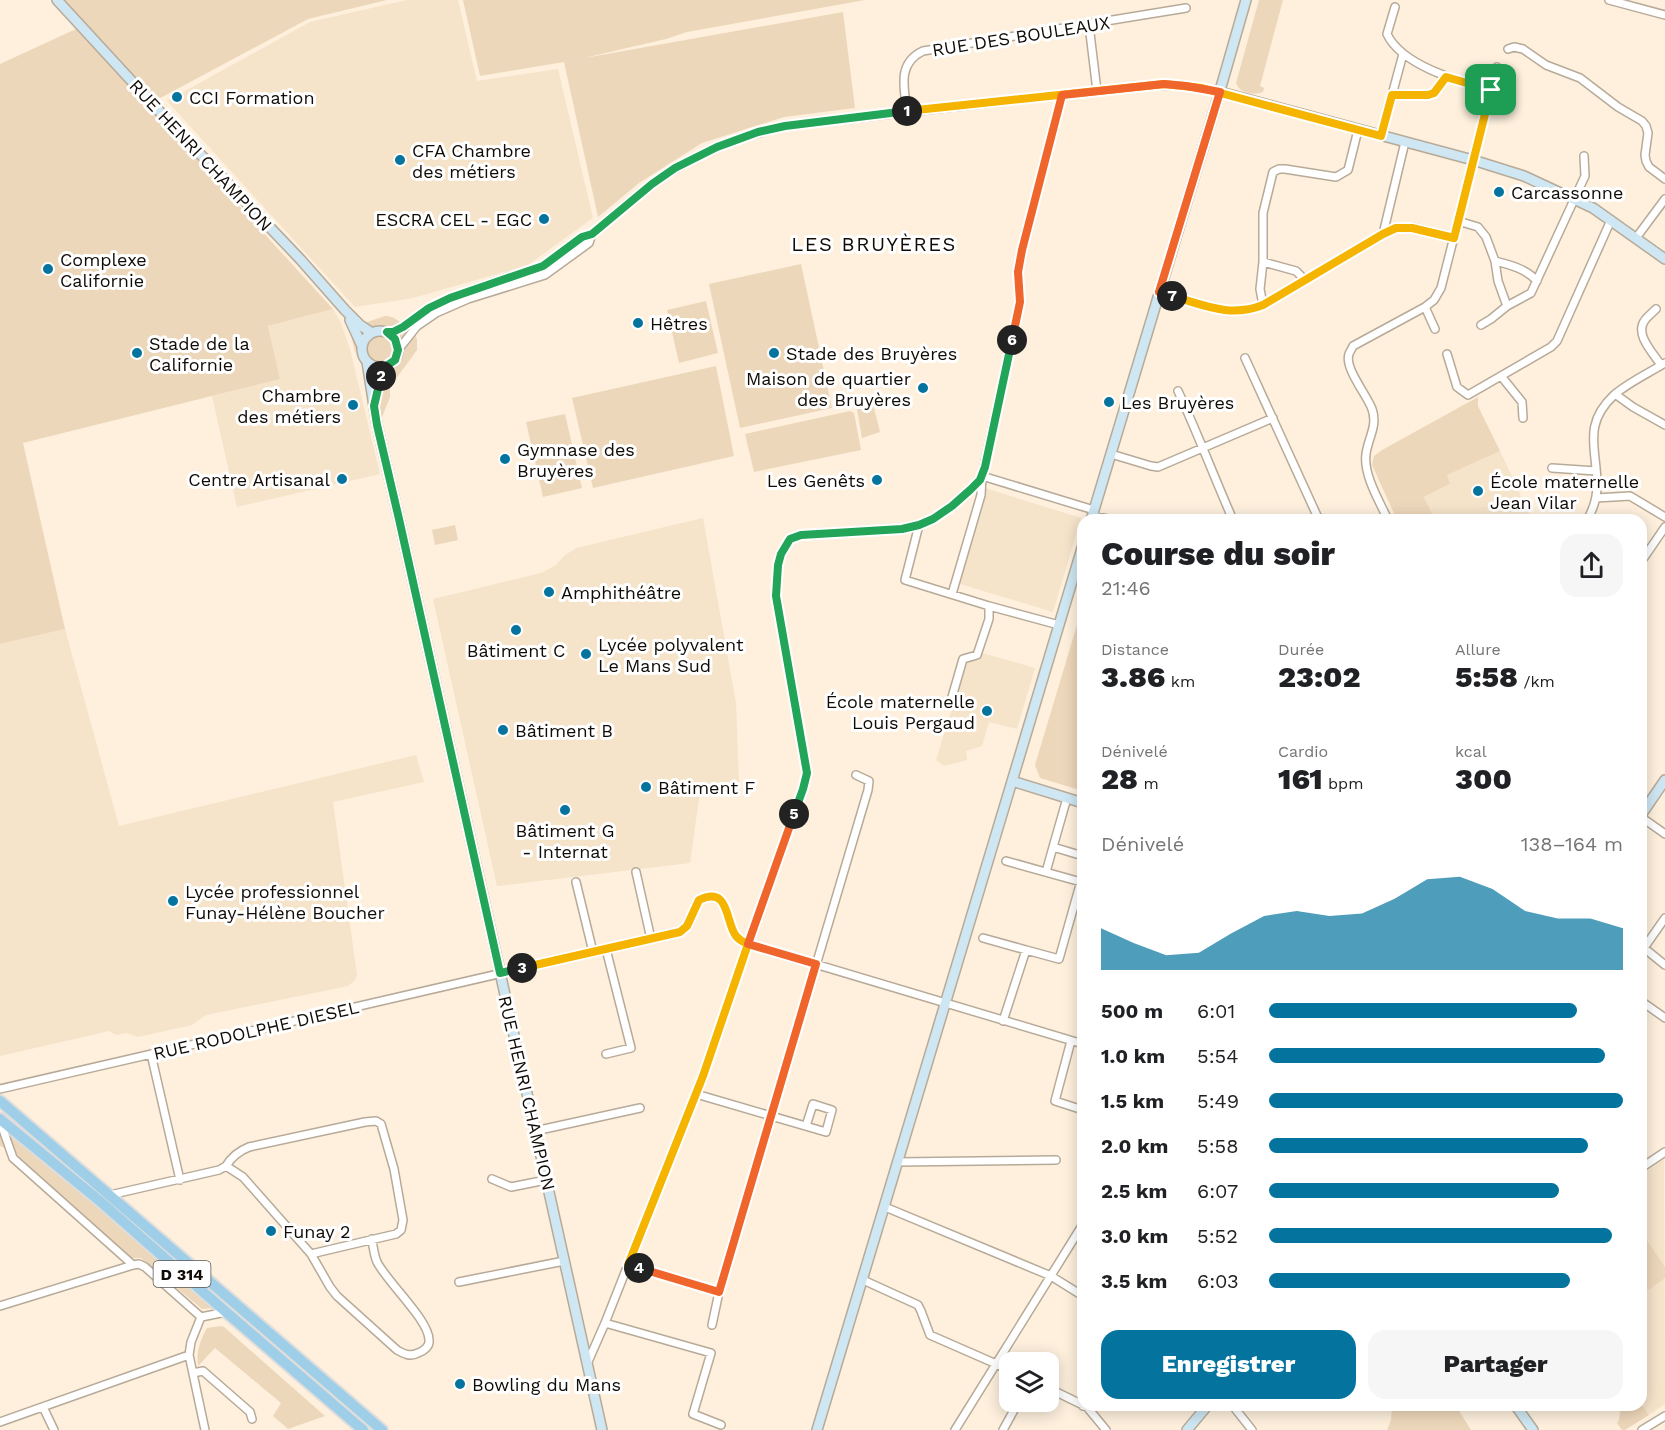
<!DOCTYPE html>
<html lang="fr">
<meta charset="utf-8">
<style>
:root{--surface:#fff;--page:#f6f6f6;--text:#202124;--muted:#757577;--accent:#04749e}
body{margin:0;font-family:"Work Sans",sans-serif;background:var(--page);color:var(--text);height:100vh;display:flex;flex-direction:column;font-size:22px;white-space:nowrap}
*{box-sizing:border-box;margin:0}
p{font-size:20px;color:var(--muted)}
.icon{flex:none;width:33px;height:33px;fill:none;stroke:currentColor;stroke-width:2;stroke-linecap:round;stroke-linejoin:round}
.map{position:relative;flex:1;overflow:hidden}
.details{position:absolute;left:1077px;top:514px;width:570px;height:897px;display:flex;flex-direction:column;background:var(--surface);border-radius:18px;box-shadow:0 3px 15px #0003}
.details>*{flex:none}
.fabs{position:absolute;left:999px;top:1352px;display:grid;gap:12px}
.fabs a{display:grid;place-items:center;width:60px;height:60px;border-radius:12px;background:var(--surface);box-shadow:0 3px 15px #0003;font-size:30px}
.pin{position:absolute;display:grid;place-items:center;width:51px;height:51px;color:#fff;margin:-26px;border-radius:12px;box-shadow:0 3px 9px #0006}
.km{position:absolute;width:30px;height:30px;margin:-15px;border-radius:50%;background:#222;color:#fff;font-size:16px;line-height:30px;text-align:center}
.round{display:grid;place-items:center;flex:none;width:63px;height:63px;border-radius:18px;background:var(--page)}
.overview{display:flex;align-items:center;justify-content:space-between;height:102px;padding:0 24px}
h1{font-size:33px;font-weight:800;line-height:45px}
.stats{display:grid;grid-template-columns:repeat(3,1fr);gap:9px;height:102px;padding:6px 24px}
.stats div{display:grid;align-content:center}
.stats b{font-size:30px;font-weight:800}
.stats small{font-size:16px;font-weight:400}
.stats p{font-size:16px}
.chart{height:168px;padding:12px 24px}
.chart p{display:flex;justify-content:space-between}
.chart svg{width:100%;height:108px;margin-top:6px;fill:var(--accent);opacity:.7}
.button{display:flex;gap:12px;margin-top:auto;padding:12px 24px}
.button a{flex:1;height:69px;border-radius:18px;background:var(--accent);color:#fff;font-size:24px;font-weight:800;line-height:69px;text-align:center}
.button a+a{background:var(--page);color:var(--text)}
ul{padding:0 24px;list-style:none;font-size:20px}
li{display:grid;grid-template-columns:96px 72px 1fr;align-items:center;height:45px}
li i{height:15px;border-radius:8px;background:var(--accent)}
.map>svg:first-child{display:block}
</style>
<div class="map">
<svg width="1665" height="1430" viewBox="0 0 1665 1430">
<rect width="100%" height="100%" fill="#fef0dd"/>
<path fill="#f5e3ca" d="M407,0H458L477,81L558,69L593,218L528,265L413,298L355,307L167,101L310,22Z
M333,309L341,323L350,349L380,474L237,507L212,396L280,379L268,326Z
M1500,451L1532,520H1435L1424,497L1450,484L1446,475Z
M985,488L1081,518L1053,612L957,583Z
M703,518L736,703L739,784H701L690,863L497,886L433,599L541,573L556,565L564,556L576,548Z
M65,629L119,826L416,755L424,782L333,802L357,975L355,980L348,986L206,1015L192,1025L138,1037L127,1033L116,1035L109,1031L0,1056V644Z
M982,653L1035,668L1017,729L989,722L982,746L966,751L967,760L944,766L936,760L966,662L970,659L979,661Z
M1664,1159L1665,1404L1649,1415L1641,1403V1175Z"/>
<path fill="#edd7ba" d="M57,0H387L308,19L151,103Z
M463,0H865L687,32L666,39L584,58L843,12L855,108L784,117L702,143L639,183L598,217L564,62L480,76Z
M1259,0H1283L1260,86L1264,88L1263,92C1254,96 1239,93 1236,83Z
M76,29L146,104L333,309L268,326L280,379L23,443L65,629L0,644V64Z
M801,264L832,408L740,428L709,284Z
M706,301L718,353L679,363L667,310Z
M385,316C398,316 402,325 409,335L413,330L417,339V350L390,387V397L381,420L374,406L367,362C374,367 381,370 389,365C413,352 386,315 364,340L359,339L355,353L351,334L364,323Z
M367 349a13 13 0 1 1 26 0a13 13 0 1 1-26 0Z
M716,366L734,456L593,488L572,398Z
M1478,397V406L1500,451L1447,475L1450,484L1424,497L1435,520H1397L1372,465L1374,456L1382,450Z
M873,404L880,432L862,438L857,409Z
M850,411L854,413L861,450L754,472L745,434Z
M565,414L582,488L543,497L526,422Z
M455,525L458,540L435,545L432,530Z
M1083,605V791L1040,778L1035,765Z
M0,1125L12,1134L214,1308L202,1309L141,1258H132L17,1155L8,1149L0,1146Z
M1642,1233L1665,1267V1278L1648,1290L1641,1280Z
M221,1326L224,1327L325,1416L288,1429L273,1416L281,1403L215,1348L198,1366C196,1351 200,1341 207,1328Z
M1641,1403L1649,1415L1625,1430H1622L1617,1423L1619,1420L1621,1406H1641Z
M1392,1406H1456L1471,1430H1387L1391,1420Z"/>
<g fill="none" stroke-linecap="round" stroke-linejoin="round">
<defs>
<path id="street" d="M1609,0L1665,15
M1395,7L1387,34C1402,66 1459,81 1491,90
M1089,25L1097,91
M1508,49L1514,47L1523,49L1546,65L1580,78L1618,107L1642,121L1646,126L1648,133L1645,155L1646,161L1649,167L1665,179
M1392,95H1428L1434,93L1446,77
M907,111C904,88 897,63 923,51L1186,8
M1381,136L1403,54
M1458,221L1478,227L1486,237L1495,261L1498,281L1507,306
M1383,234L1405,142
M1636,238L1665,199
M1495,261C1511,265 1526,269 1537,281
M1263,262L1296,271L1305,280
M1159,292C1185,299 1213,312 1240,311C1248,311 1255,308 1263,305L1383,234L1396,228L1412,227L1454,238
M1263,305L1260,289L1263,262V213L1273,172L1279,169H1285L1336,177L1348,170L1358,130
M1425,307L1435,329
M1656,309C1652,313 1648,316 1645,320C1634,334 1653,353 1661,365
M1481,325L1491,319L1507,306L1531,293L1585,176L1584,156
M387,332C404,332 419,314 434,306C459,293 485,285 511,276C521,273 532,270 542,266C560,258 573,240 592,234C619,211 646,186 677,168C711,147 747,135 785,126L1140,86C1168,84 1193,86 1220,92
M398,350L417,326L436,313L468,299L545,275L589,243L592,234
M1447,354L1457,387L1468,395L1551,347L1557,341L1611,220
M1245,358L1319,520
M1501,376L1522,402L1523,418
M1178,391C1198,434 1214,477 1233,520
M1615,394L1633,407L1665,425
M1111,454L1151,466L1158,467L1273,418
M1552,468L1596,471
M982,476L1094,510
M1596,498L1630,496L1665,517
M1092,516L1113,520
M1388,520C1380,502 1363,475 1366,454C1368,438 1378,426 1372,409C1367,395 1344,368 1349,354C1350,351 1352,349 1353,346L1425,307L1434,300L1441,288L1497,67
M1587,520C1593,510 1597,498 1597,485C1597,449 1582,425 1614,395C1629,382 1649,373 1665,363
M919,525L905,580L989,606V619L977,655L963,659L950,704
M1641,562L1665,527
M952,594L981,495L982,476L1020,302L1018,272L1022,250L1062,95
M989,606L1059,625
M1067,798L1053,847L1083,856
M1641,817L1665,834
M1006,861L1081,882
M636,872L651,939
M1046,872L1053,847
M576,882L593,952
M1665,918L1644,948L1665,965
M983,938L1026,950
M606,949L631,1048L606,1054
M1641,1001L1665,1018
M1003,1021L1026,950L1059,959L1083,874
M1071,1041L1055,1101L1083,1110
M151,1054L180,1180
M0,1089L680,932L687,926L699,900C730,885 726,922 736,936C740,941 744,942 748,944L1083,1044
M696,1094L826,1132L832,1110L813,1104L806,1126
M0,1121L13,1158L133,1265
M535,1131L640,1108
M898,1162L1056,1160
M1641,1168L1665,1152
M492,1179L511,1187L546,1180
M110,1195L219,1170L226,1166L243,1177L311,1254L396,1234L401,1230L403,1220L394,1169L381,1124L376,1121L365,1122L249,1147C239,1151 232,1156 226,1166
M885,1207L1051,1276L1083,1296
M311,1254L330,1287L337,1296L397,1350C404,1354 410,1357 418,1353C424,1351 430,1346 429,1340C429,1320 387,1282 377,1262C374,1255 373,1247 372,1239
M628,1265L719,1292
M863,1280L918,1305L921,1311L930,1335L1010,1370
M459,1282L564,1261
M0,1306L133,1265L139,1264L145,1267L201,1317
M201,1317L191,1342L189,1355L205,1430
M201,1317L226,1312
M605,1323L711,1353L693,1414L721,1425
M712,1325L719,1292L868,790L869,781L856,775
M587,1364L605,1323L703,1075L803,789L807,773L776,596L778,565L781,554L790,539L801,535L902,529L919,525L933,519L952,506L970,490L982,476
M193,1373L203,1371L250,1412L252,1419
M1048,1388L1083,1405
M1083,1406L1087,1407L1106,1430
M1233,1406L1252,1430
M43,1407L54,1430
M0,1422L189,1355
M955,1430L1083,1224
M1003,1430L1019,1401
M1642,1430L1665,1416"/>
<path id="secondary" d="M57,0L161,113L300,259L345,310L360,325L372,333
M1220,92L1473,160L1524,176L1593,208L1665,259
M350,320L362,346
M362 349a18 18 0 1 1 36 0a18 18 0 1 1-36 0Z
M367,362L377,425L399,519L602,1430
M376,396L379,382L385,367
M1091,520L1215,108L1246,0
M1012,781L1083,803
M1641,815L1665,780
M1516,1406L1533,1430
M817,1430L1083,545
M1187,1430L1207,1406"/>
<path id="primary" d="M0,1101L382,1430
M0,1119L101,1202L226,1312L363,1430"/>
</defs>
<use href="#street" stroke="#b7aa98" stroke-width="10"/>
<use href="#secondary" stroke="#b7aa98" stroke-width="12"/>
<use href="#primary" stroke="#dedddc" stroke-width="14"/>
<use href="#street" stroke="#fff" stroke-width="7"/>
<use href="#secondary" stroke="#cee7f3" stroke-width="9"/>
<use href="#primary" stroke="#9ecee8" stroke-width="10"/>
</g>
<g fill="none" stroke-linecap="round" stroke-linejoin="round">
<defs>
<path id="split-1" d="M907,111L1164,84L1202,88L1381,136L1392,95H1428L1434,93L1446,77L1491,90"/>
<path id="split-2" d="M381,376L385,367L395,360L398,350L395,339L387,332H393L403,327L429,308L450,298L543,266L582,237L592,234L652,184L675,168L717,147L758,132L785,126L907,111"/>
<path id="split-3" d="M381,376L374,406L377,425L399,519L500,973L522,968"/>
<path id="split-4" d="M522,968L680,932L687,926L699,900C730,885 725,922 736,936C740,941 744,942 748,944L703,1076L628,1265L639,1268"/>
<path id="split-5" d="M639,1268L719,1292L816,964L748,944L794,814"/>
<path id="split-6" d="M794,814L803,789L807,773L776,596L778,565L781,554L790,539L801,535L902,529L919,525L933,519L952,506L970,490L980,480L985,467L1012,340"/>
<path id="split-7" d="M1012,340L1020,302L1018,272L1022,250L1062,95L1164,84L1186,86L1220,92L1159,292L1172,296"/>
<path id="split-8" d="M1172,296C1204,305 1230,318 1263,305L1383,234L1396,228H1412L1454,238L1491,90"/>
</defs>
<use href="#split-1" stroke="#fff" stroke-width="12"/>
<use href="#split-2" stroke="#fff" stroke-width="12"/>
<use href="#split-3" stroke="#fff" stroke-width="12"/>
<use href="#split-4" stroke="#fff" stroke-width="12"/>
<use href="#split-5" stroke="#fff" stroke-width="12"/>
<use href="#split-6" stroke="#fff" stroke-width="12"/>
<use href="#split-7" stroke="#fff" stroke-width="12"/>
<use href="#split-8" stroke="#fff" stroke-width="12"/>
<use href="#split-1" stroke="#f5b400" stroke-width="8"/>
<use href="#split-2" stroke="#22a559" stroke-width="8"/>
<use href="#split-3" stroke="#22a559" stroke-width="8"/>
<use href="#split-4" stroke="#f5b400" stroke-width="8"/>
<use href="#split-5" stroke="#f0652b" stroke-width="8"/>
<use href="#split-6" stroke="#22a559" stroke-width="8"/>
<use href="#split-7" stroke="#f0652b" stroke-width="8"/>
<use href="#split-8" stroke="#f5b400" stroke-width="8"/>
</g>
<g fill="#04749e" stroke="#fff" stroke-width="2">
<circle cx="177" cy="97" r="6"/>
<circle cx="400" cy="160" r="6"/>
<circle cx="1499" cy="192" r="6"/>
<circle cx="544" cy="219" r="6"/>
<circle cx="48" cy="269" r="6"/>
<circle cx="638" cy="323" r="6"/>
<circle cx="137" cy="353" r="6"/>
<circle cx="774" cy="353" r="6"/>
<circle cx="923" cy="388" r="6"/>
<circle cx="1109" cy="402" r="6"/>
<circle cx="353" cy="405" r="6"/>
<circle cx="505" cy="459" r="6"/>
<circle cx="342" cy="479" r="6"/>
<circle cx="877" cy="480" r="6"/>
<circle cx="1478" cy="491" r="6"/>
<circle cx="549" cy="592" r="6"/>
<circle cx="516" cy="630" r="6"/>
<circle cx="586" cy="654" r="6"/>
<circle cx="987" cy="711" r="6"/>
<circle cx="503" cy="730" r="6"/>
<circle cx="646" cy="787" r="6"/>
<circle cx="565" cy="810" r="6"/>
<circle cx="173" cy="901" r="6"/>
<circle cx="271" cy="1231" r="6"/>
<circle cx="460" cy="1384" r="6"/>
</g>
<g text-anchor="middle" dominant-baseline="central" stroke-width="6" stroke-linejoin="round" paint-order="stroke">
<rect fill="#fff" stroke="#585451" stroke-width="1.5" x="153.5" y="1261" width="57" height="26" rx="4.5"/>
<g font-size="16" font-weight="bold" fill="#100b06">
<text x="182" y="1274">D 314</text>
</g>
<g font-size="18" fill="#100b06" stroke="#fff">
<text transform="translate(1021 36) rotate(-9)">RUE DES BOULEAUX</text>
<text transform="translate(201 155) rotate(47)">RUE HENRI CHAMPION</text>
<text transform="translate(256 1030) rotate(-13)">RUE RODOLPHE DIESEL</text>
<text transform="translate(527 1093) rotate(77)">RUE HENRI CHAMPION</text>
</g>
<g font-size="18" fill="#100b06" stroke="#fff" text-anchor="start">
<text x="189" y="97">CCI Formation</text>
<text x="412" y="150">CFA Chambre<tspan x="412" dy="21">des métiers</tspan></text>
<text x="1511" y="192">Carcassonne</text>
<text x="532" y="219" text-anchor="end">ESCRA CEL - EGC</text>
<text x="60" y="259">Complexe<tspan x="60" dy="21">Californie</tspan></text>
<text x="650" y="323">Hêtres</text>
<text x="149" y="343">Stade de la<tspan x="149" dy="21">Californie</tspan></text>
<text x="786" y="353">Stade des Bruyères</text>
<text x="911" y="378" text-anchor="end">Maison de quartier<tspan x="911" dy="21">des Bruyères</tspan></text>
<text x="341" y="395" text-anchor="end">Chambre<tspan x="341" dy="21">des métiers</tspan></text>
<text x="1121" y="402">Les Bruyères</text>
<text x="517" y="449">Gymnase des<tspan x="517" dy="21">Bruyères</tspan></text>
<text x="330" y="479" text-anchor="end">Centre Artisanal</text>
<text x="865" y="480" text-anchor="end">Les Genêts</text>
<text x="1490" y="481">École maternelle<tspan x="1490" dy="21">Jean Vilar</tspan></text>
<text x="561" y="592">Amphithéâtre</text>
<text x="598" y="644">Lycée polyvalent<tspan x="598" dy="21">Le Mans Sud</tspan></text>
<text x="516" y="650" text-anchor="middle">Bâtiment C</text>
<text x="975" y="701" text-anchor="end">École maternelle<tspan x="975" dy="21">Louis Pergaud</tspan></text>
<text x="515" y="730">Bâtiment B</text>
<text x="658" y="787">Bâtiment F</text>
<text x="565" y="830" text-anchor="middle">Bâtiment G<tspan x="565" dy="21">- Internat</tspan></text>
<text x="185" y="891">Lycée professionnel<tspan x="185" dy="21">Funay-Hélène Boucher</tspan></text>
<text x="283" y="1231">Funay 2</text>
<text x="472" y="1384">Bowling du Mans</text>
</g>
<g font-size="20" letter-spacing="1.5" fill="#100b06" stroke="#fff">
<text x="874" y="244">LES BRUYÈRES</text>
</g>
</g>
</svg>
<div class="fabs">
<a><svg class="icon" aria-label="layers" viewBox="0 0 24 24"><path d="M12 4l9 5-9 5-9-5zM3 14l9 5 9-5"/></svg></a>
</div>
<div class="pin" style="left:1491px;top:90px;background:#1e9e55"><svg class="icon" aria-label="arrive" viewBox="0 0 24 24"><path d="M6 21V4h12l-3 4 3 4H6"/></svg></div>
<b class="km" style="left:907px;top:111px">1</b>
<b class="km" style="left:381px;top:376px">2</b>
<b class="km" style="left:522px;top:968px">3</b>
<b class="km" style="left:639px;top:1268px">4</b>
<b class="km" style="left:794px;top:814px">5</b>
<b class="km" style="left:1012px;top:340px">6</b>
<b class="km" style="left:1172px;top:296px">7</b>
<section class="details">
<div class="overview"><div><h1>Course du soir</h1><p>21:46</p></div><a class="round"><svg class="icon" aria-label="share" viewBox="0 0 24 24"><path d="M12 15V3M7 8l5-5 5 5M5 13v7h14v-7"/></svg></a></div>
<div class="stats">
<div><p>Distance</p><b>3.86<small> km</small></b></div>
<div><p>Durée</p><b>23:02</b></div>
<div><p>Allure</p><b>5:58<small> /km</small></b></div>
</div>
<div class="stats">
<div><p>Dénivelé</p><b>28<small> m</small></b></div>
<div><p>Cardio</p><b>161<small> bpm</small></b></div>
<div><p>kcal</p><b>300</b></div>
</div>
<div class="chart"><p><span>Dénivelé</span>138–164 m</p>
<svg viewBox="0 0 160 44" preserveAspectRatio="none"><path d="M0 44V27L10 33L20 38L30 37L40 29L50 22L60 20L70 22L80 21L90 15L100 7L110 6L120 11L130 20L140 23L150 23L160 27V44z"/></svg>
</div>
<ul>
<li><b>500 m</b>6:01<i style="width:87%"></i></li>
<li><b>1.0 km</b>5:54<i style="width:95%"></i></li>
<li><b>1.5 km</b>5:49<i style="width:100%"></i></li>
<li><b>2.0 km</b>5:58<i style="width:90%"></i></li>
<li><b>2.5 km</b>6:07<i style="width:82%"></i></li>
<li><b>3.0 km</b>5:52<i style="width:97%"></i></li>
<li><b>3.5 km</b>6:03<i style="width:85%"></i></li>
</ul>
<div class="button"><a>Enregistrer</a><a>Partager</a></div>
</section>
</div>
